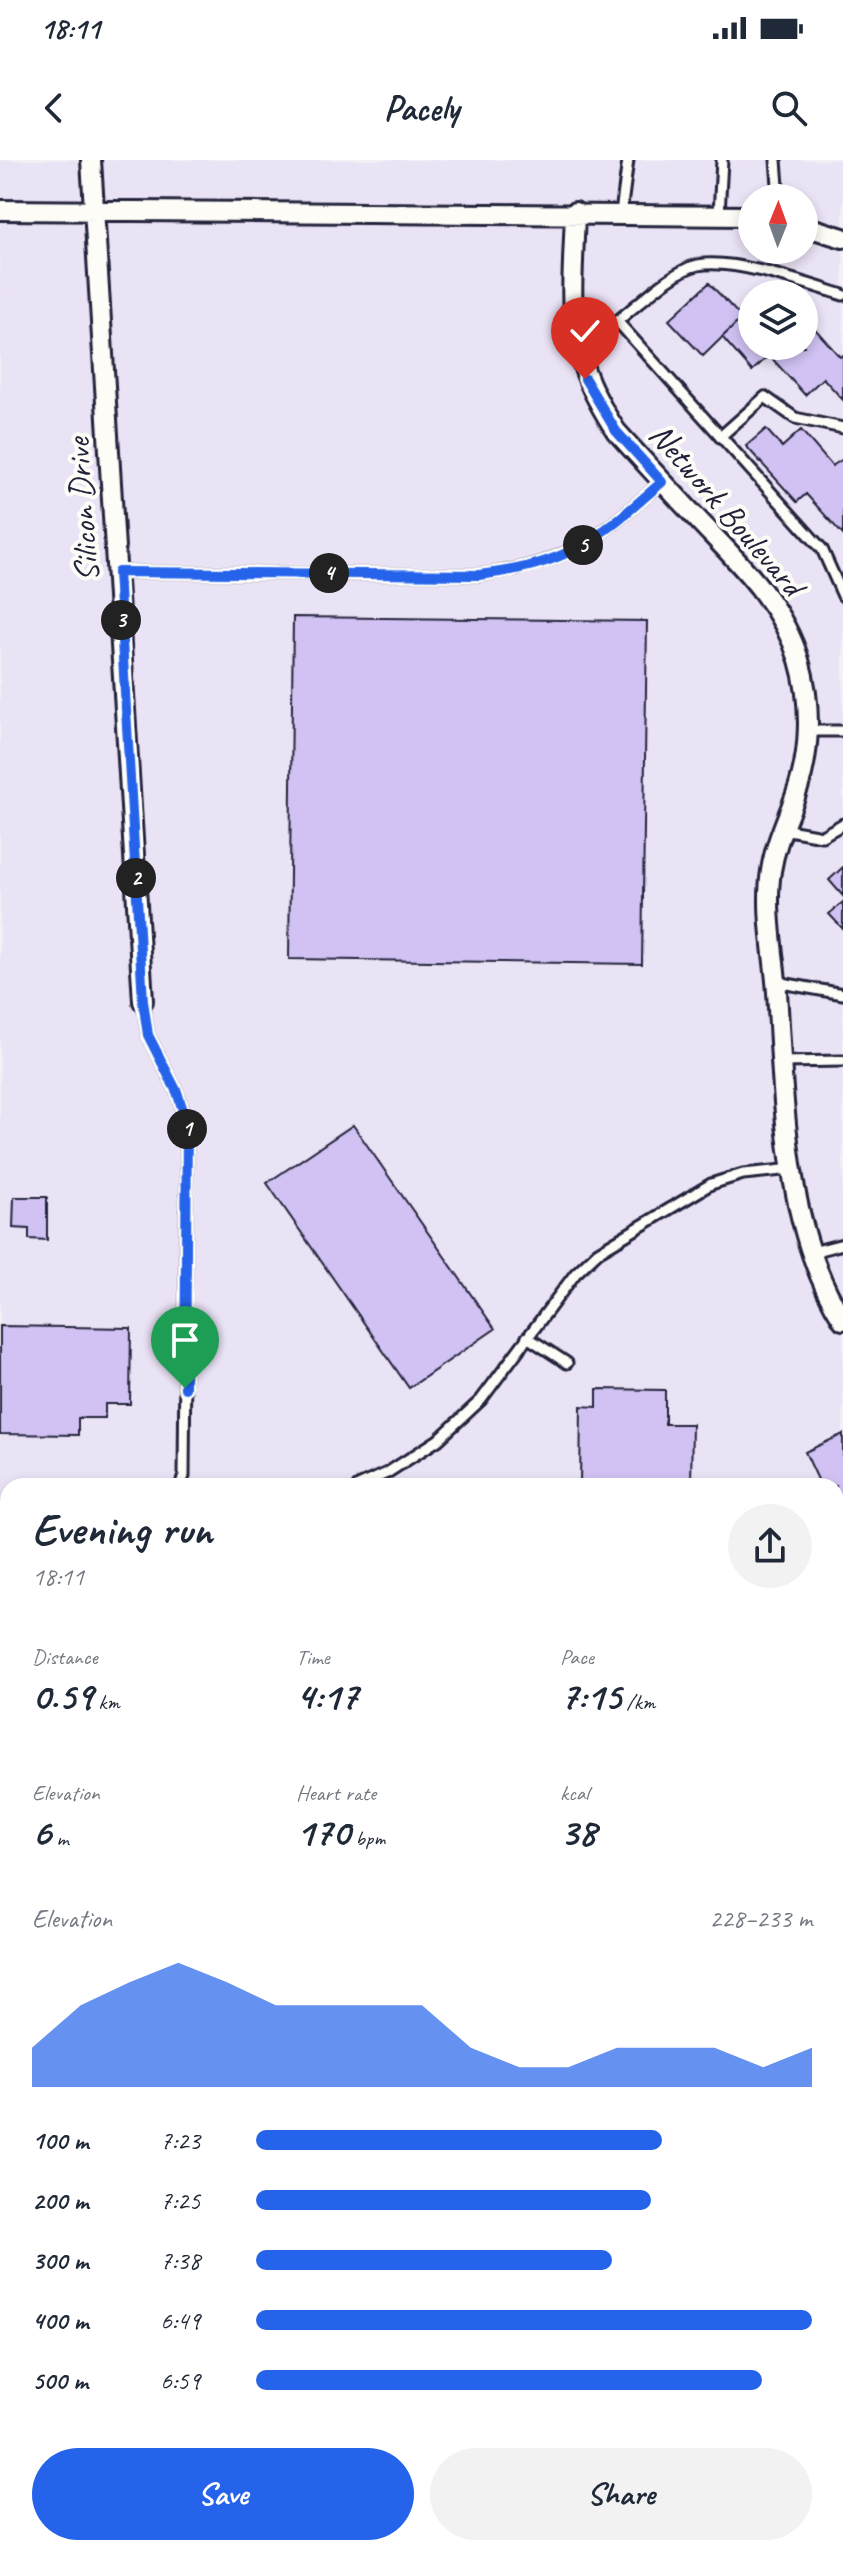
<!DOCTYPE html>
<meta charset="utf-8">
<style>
:root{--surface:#fff;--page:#f2f2f3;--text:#1f2937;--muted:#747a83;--accent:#2563eb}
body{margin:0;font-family:Caveat,sans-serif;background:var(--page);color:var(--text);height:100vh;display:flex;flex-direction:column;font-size:30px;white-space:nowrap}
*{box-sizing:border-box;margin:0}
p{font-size:26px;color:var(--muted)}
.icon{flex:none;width:44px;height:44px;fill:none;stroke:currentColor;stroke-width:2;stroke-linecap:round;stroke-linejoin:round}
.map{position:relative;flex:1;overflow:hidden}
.details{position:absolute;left:0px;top:1318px;width:844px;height:1078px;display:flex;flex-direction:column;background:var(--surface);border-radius:24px 24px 0 0;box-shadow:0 4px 12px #0003}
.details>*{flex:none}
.needle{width:52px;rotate:1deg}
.tools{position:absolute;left:738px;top:24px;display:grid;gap:16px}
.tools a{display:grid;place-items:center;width:80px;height:80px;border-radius:50%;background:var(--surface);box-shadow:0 4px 12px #0003;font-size:40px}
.pin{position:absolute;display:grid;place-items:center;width:68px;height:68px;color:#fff;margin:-82px -34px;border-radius:50% 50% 50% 0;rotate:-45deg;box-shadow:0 0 8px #0007}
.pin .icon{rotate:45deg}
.km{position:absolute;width:40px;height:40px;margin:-20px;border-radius:50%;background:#222;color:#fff;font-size:22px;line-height:40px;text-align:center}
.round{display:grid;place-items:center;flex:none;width:84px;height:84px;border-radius:42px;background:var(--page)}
.head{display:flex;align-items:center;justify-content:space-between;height:136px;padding:0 32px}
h1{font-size:44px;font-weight:700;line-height:60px}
.metrics{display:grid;grid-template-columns:repeat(3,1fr);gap:12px;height:136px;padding:8px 32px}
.metrics div{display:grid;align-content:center}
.metrics b{font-size:40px;font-weight:700}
.metrics small{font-size:22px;font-weight:400}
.metrics p{font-size:22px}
.chart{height:224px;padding:16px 32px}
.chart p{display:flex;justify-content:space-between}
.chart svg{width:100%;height:144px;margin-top:8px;fill:var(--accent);opacity:.7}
.action{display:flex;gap:16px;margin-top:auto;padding:16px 32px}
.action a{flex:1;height:92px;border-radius:48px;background:var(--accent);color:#fff;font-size:32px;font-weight:700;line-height:92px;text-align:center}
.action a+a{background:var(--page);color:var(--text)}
ul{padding:0 32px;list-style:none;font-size:26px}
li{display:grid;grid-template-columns:128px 96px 1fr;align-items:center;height:60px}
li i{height:20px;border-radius:10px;background:var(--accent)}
.status{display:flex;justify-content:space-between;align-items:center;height:56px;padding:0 40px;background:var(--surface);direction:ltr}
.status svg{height:22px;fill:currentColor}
header{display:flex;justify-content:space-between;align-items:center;height:104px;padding:0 32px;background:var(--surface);font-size:36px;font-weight:700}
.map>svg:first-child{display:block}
</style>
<div class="status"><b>18:11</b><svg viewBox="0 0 49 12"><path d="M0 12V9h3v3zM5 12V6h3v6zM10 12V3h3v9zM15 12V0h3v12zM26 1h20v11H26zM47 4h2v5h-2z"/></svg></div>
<header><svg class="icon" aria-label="back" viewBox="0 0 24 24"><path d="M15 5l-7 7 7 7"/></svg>Pacely<svg class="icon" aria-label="search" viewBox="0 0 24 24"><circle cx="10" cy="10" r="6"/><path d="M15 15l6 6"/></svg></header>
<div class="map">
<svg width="843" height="2395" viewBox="0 0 843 2395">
<rect width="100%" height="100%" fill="#f4f0f6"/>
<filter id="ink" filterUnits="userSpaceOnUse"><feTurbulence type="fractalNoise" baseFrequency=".0125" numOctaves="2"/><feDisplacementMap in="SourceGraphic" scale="16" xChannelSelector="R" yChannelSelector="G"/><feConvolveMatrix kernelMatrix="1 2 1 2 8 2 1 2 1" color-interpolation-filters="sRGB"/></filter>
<g filter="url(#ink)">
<path fill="#eae2f5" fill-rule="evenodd" d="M0,0H843V2395H762V2388H836V1326H8V1646L0,1647ZM752,38H804V90H752ZM752,134H804V186H752Z"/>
<path fill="#afefb6" stroke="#688878" stroke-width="2" d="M8,1646V2388H164V2395H0V1647Z"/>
<path fill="#d1c2f3" stroke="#22223b" stroke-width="2" d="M709,123L742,158L703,196L669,160Z
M752,149V186H780L752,211L722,177Z
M808,161L840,197L843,195V240L823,218L805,235L769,195L780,186H804V164Z
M766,269L782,287L801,270L832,306L843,299V375L806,334L797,342L746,286Z
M293,457L647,461L642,804L289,799Z
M843,707V736L829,720Z
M843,742V769L829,754Z
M353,965L495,1169L409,1228L267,1023Z
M14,1037H47V1080L29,1079V1069L13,1068Z
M0,1166L131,1168L130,1244H105V1258H78V1275L0,1274Z
M597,1229L665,1230V1264H692L691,1325L580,1326L581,1246L597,1247Z
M843,1274V1373L836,1358V1326H821L805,1292Z
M836,1628H843V1683H836Z
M836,1743H843V1797H836Z
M8,1746V1777L0,1778V1747Z
M836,1928H843V1991H836Z
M0,2042L8,2043V2061H0Z
M836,2241H841L840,2301H836Z
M21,2388H70L69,2395H19Z
M186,2388H233V2395H185Z
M591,2388H633V2395H591Z
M693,2388H740V2395H693Z"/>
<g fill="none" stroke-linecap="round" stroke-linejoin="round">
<defs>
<path id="service" d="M776,0L779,38
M621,53L628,0
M719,54L722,0
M617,161C638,145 673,110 698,105C734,98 808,124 843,135
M573,168L617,161L822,389L843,436
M720,277L765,237L795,258L843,268
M118,412L479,415C570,403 596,380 662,322
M808,571H843
M783,669L822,676L843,664
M776,822L843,834
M143,841L148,875L177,932L187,963L184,1316L180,1326
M782,902L843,901
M812,1092L843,1084
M527,1177L567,1203
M358,1326L387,1313L438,1280L481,1240L575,1114L598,1092L711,1024L743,1014L793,1009
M836,1586H843
M0,1667H8
M836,1711H843
M836,1836H843
M836,1895H843
M836,2022H843
M836,2143H843
M836,2215L843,2216
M155,2395V2388"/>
<path id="minor" d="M91,0L143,841
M0,50L752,56
M575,52C572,145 562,189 616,271C644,302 673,333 702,364C741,405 782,444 799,500C812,544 811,594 795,637C786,662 775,684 771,711C765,750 774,793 777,832C784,937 784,1069 843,1160
M804,66L843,78
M270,2395V2388
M663,2395V2388
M841,2395L843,2391"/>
</defs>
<use href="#service" stroke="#22223b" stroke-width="15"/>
<use href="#minor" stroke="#22223b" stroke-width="24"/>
<use href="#service" stroke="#fdfcf7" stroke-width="9"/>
<use href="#minor" stroke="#fdfcf7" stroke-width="18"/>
</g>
</g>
<g fill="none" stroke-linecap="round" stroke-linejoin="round" filter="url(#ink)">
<defs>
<path id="route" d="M185,1228L187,963L177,932L148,875L143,841L118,412L479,415C570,404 596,380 662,322L616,271L585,219"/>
</defs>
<use href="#route" stroke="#fff" stroke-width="16"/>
<use href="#route" stroke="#2563eb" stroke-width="10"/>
</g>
<g text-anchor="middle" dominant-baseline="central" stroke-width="8" stroke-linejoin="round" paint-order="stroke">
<g font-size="34" fill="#22223b" stroke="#fdfcf7">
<text transform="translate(727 349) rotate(49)">Network Boulevard</text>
<text transform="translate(82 350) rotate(-94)">Silicon Drive</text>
</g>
</g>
</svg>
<div class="tools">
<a><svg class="needle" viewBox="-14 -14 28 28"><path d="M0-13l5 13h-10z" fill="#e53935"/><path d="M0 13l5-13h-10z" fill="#747a83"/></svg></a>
<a><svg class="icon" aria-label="layers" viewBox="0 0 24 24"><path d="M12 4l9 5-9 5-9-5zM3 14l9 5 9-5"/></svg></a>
</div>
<div class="pin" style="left:185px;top:1228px;background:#1e9e55"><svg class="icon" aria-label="arrive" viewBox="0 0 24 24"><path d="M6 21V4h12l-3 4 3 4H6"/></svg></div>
<div class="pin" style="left:585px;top:219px;background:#d93025"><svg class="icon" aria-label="check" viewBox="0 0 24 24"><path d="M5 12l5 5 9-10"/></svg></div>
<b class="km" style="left:187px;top:969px">1</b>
<b class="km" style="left:136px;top:718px">2</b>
<b class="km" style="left:121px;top:460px">3</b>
<b class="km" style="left:329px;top:413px">4</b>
<b class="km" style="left:583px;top:385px">5</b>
<section class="details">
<div class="head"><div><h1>Evening run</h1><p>18:11</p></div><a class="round"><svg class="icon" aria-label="share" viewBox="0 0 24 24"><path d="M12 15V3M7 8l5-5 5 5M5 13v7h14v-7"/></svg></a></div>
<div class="metrics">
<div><p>Distance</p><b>0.59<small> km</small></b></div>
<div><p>Time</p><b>4:17</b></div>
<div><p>Pace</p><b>7:15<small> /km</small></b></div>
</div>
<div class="metrics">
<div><p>Elevation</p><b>6<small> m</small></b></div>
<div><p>Heart rate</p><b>170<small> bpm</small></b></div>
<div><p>kcal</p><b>38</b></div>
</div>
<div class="chart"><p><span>Elevation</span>228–233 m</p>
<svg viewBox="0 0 160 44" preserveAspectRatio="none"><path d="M0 44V32L10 19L20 12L30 6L40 12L50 19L60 19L70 19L80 19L90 32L100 38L110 38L120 32L130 32L140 32L150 38L160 32V44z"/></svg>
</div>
<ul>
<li><b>100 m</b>7:23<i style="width:73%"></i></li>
<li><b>200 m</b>7:25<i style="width:71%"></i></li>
<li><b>300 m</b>7:38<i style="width:64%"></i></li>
<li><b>400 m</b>6:49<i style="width:100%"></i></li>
<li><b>500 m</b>6:59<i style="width:91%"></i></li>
</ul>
<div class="action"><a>Save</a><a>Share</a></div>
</section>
</div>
